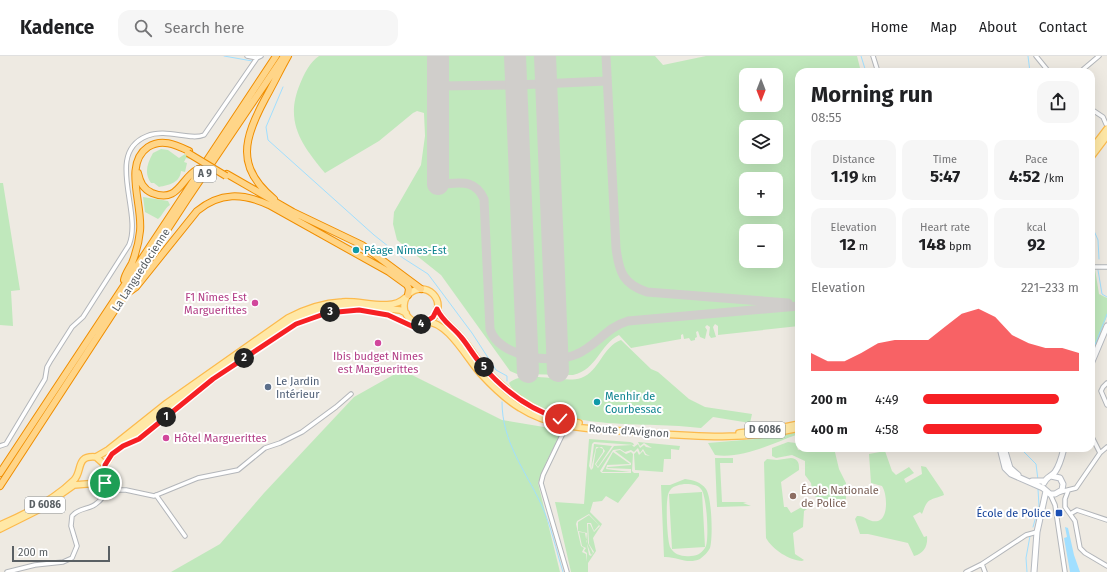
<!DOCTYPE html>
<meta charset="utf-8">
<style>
:root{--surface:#fff;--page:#f6f6f6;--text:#202124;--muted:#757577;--line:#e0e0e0;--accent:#f62024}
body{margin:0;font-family:"Fira Sans",sans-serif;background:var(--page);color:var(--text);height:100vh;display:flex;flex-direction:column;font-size:15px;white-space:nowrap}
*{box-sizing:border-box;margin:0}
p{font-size:13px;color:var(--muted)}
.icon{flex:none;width:22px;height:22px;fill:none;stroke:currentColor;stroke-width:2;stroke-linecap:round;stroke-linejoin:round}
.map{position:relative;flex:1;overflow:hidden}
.details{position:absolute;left:795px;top:12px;width:300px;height:384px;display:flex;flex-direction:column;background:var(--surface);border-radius:12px;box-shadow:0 4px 16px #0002}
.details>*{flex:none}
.needle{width:26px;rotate:180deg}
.tools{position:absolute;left:739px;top:12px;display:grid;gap:8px}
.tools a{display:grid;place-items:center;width:44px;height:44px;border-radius:8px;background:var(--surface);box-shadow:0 4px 16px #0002;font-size:20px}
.scale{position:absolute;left:12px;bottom:10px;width:98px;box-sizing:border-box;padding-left:4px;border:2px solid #5a6064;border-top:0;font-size:11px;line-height:14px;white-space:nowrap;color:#5a6064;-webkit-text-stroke:3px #fff;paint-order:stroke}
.pin{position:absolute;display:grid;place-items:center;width:34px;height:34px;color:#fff;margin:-17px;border:2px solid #fff;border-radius:50%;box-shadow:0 1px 4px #0007}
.km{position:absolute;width:20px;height:20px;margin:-10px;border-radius:50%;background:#222;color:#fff;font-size:11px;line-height:20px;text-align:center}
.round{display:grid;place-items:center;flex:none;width:42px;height:42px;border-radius:12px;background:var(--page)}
.head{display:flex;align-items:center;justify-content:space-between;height:68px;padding:0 16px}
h1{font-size:22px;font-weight:700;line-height:30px}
.figures{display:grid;grid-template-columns:repeat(3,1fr);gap:6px;height:68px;padding:4px 16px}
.figures div{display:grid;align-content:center;border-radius:10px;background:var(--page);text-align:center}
.figures b{font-size:17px;font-weight:700}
.figures small{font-size:11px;font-weight:400}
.figures p{font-size:11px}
.chart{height:112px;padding:8px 16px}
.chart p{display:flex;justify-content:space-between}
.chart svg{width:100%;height:72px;margin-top:4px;fill:var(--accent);opacity:.7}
ul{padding:0 16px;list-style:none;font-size:13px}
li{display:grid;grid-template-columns:64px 48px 1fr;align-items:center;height:30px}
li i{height:10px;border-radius:5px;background:var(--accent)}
header{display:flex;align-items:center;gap:24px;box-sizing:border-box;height:56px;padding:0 20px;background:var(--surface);border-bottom:1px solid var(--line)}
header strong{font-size:19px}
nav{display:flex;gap:22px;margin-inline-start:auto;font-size:14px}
.search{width:280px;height:36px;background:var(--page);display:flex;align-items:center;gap:10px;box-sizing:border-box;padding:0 14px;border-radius:12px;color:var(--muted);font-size:15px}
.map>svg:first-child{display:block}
</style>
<header>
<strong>Kadence</strong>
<div class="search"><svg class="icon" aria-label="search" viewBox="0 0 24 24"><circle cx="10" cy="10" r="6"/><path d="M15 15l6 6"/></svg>Search here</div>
<nav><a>Home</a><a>Map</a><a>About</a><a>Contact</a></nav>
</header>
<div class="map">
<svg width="1107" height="516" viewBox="0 0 1107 516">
<rect width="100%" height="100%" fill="#eeeae2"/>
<path fill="#c0e8bc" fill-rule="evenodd" d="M319,0H655L663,9L706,0H857L861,16H799V270L718,279V270L715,268L713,271L716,281L711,282L709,279L710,271L707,269L705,271L707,274L705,283L700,281L698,275L696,276L697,281L695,282V284L691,285L689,282L684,283L683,278L681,279V283L631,292L619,279C599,289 598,313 573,319L517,318L510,315L441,219L397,184L393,168L394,156L421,109L425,80L424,57L417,55L413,57L379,85L325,117C302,89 284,66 300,28C304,18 310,6 319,0ZM746,19H776V49H746ZM746,71H776V101H746ZM746,123H776V153H746ZM746,175H776V205H746Z
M161,93L168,94L179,102L185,98L191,101L190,103L186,102L184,106L187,107L185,116L181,115C180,127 169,129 159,131L154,127H151C144,117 147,108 153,97Z
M0,127H3L20,234L11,235L13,270L0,269Z
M143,141L168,145L170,149C164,153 163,159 158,163L145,156Z
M1091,213H1095L1099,238L1107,242V260L1091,303Z
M621,284L651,313L658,316L689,343L705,351L752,358L750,367L713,361L701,372C645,365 567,376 521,340C516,336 511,333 509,327C525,313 563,328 581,322C600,315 602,291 621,284Z
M402,314L502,364L562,374L546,407L538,427L560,516H171L220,488L264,437L354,341Z
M799,375V378L796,379C771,388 742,403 715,399L708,387L755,383Z
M589,383L630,386L633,387L634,389L594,386L592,388L589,410L591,414L593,412L596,393L599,391L603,393V396L595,408L598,412L614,390L632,389L634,391L638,388L640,392L644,389L646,391L652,392L644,387L640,390L638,386L680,390L679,394L671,393V403H664L663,416L635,414L634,398L637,395L639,399L643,395L645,399L650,400L646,398L643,393L640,397L638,392L634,396L631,394L625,396L620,393L613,394L600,415L602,417H631V413L607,412L608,411L631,409V407L615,395L620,394L626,398L631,396L633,398L632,415L634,417H639V420L618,447L606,440L602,445L593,446L590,456L602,468L593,482L596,495L588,507V516H571L555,446L584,448ZM589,458L600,470L594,476L590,468H588L589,488L594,496L591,500L589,499L585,477L579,476L582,490L586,492L584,495L587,497L586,506V498L582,496L584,492L581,490L576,468L577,465Z
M788,386L796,387L798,394L834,392L839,413L846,427V448L845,449L824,446L813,439L811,427L805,419V405L792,399L776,402L772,400V392Z
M594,388L612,390L598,411L596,408L605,395L602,391H596L591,413Z
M885,395L892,415L896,419L909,411L914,417L904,423L906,427L922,418L921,410L926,411L943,436L944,439C928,445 928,442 922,458L920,456L913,460L924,481L927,480C928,490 924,497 914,500L908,487L868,478H860L855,463L857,460C865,459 869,467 878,465C889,462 887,437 882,430L871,427L869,398Z
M613,396L630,408L607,409L606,413L630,416H602Z
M715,402H733V407H720L722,446H747L743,447L751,450L717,451Z
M791,402C799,403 799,408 799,414L781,426L784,451H787L791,457L809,447L810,451L804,455L803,471L793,477L795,498L804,504L802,505C789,504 773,494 766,482L764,406L767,403L777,404Z
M685,423C693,424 701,426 706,433C712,442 713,482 710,492C708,496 704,500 700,503C687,509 676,500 664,501L661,429H670ZM684,428C690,428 697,428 701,433C707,440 709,482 706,490C703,496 698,500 691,500C683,501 674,499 670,491C667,484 665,443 669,436C672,430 678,429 684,428Z
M702,436L705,491L672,493L669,438Z
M589,459L599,469L594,475L591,467H587L588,487L593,497L591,499L586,485L587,477L578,475V466Z"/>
<path fill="#a1dfff" d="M1065,471L1068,472L1074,499L1080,516H1070L1064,482L1067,481Z"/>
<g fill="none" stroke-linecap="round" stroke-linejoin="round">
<path stroke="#a1dfff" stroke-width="1" d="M224,0L252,5
M861,0L866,16
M1028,0L1030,16
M283,31L266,71L268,84L374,179L403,202L428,218L472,277L496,314L507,320V325
M1091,168L1098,184L1099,203
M1098,214L1102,238L1107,241
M1091,299L1107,258
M502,346C502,386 525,414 541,448C551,469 556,494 563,516
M1020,392L1036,408L1038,424
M1033,471L1039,450L1038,433
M1027,516L1026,502L1030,480"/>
<path stroke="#d0cecb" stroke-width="9" d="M606,0L616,192C619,216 623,228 647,236L788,247
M438,30L517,29L606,25
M438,128C458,128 474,121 484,143L490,273C498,301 553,309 577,298C596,290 607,271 628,265L799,250"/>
<path stroke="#d0cecb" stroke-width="22" d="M515,0L528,316
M545,0L558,315
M438,128V0"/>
<defs>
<path id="street" d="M247,0L257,2
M873,0L878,16
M1036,0L1049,16
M1080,16L1099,0
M1091,53L1103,61L1106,68
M1091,211H1107
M1107,327L1103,331L1101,335L1107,349
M1091,379L1100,397
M125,389L139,383L191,340L268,285L290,271L307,263L335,255L359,254L394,261L414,272L419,271L422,266
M0,390L6,388L45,323L47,311L51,304L72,271L83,261L129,189C143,156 104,97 147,80C166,72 190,85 204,79L257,2L261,0
M104,422L105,429L110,434H126L154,440L198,422L238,414L265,392L280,387L302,376L336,351L351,338
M93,429L105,436
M1068,435L1065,443V451L1075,465L1080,492L1085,497L1107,510
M1060,436L1076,432L1100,397L1107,391
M1050,438L1055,449L1065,516
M156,439L185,480
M1070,458L1077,454L1107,464
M7,516L35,509L63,506L72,502L77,490L71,470L72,460C79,451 90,454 97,447C103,443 104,437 110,434
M567,516L541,427L543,419L567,369
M966,516L982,508
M985,516L982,508L1026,479L1037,476"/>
<path id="secondary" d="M1091,308L1107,270
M1000,392L1005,412L1011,418L1043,432L1050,438H1055L1062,434L1063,428L1060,422L1051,420
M1004,392L1010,412L1018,419
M1032,425H1045
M1044,427C1046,421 1051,421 1055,416C1060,409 1062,400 1064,392
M1034,516L1037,476L1046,435"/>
<path id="primary" d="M1091,94L1107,73
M1091,101L1107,80
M404 250a17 17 0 1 1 34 0a17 17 0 1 1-34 0Z
M437,253C442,265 453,271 461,281C468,289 474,299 481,308C507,338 539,361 579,367
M426,266C447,264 468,304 481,318C492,330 505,343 520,352C554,374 598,373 637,376C691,380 745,385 799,372
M739,377L775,373L799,368
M96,401L108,394L167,347L288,262C305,253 323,247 342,246C361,244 391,256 405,242
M105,409L112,398C153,365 194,332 238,302C266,282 293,259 328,252C352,247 376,252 400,254L406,257
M0,469C26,458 54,444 74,424C83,415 75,399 96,401L105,409V419L99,427L74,429L40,453L0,473"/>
<path id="highway" d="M138,117C140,126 143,133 152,137C179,148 181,121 198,113
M227,118L293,156L362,189L421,233
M274,143C235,111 244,82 265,43C273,29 280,14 288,0
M124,224C125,218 129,213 132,207C136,197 139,186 140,175C143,149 123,108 148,91C162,82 176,89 189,95
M129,236L136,231L197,155C220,136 243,137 269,149L389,216L407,229L409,233L408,239
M0,417L276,0
M0,430L188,142L284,0"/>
</defs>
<use href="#street" stroke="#b3b6ba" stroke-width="5.5"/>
<use href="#secondary" stroke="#b6bac0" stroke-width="7"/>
<use href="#primary" stroke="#fcba4d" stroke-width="8"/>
<use href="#highway" stroke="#f08e00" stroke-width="8"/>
<use href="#street" stroke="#fff" stroke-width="3.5"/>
<use href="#secondary" stroke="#fff" stroke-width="5"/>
<use href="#primary" stroke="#ffe8a6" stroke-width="5.5"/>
<use href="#highway" stroke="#ffd588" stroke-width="6"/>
<defs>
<path id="highway-bridge" d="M188,97L226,120"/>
</defs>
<use href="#highway-bridge" stroke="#f08e00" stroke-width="8" stroke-linecap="butt"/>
<use href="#highway-bridge" stroke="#ffd588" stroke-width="6"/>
</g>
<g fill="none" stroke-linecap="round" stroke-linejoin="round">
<defs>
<path id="route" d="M105,427V409L112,398L123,390L139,383L213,323L296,268L327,257L359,254L388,259L416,272L433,261L437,253C442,265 453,271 461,281C468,289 473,299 481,308C502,333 528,353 560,363"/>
</defs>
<use href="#route" stroke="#fff" stroke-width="8"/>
<use href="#route" stroke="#f62024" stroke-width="5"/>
</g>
<g fill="#0f9aa8" stroke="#fff" stroke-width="1.5">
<circle cx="356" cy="194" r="4"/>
<circle cx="597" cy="346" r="4"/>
</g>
<g fill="#d1479c" stroke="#fff" stroke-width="1.5">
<circle cx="255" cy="247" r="4"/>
<circle cx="378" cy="287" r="4"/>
<circle cx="166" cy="382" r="4"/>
</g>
<circle fill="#5c6f8a" stroke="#fff" stroke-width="1.5" cx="268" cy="331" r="4"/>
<circle fill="#8d6e63" stroke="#fff" stroke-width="1.5" cx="793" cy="440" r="4"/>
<rect fill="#1a4fb4" stroke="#fff" stroke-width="1.5" x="1055" y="453" width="8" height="8" rx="2"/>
<g text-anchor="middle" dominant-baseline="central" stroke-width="4" stroke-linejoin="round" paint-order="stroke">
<g fill="#fff" stroke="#8c9092" stroke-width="1">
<rect x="194" y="110" width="22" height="16" rx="3"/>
<rect x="745" y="366" width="40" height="16" rx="3"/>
<rect x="25" y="441" width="40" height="16" rx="3"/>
</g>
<g font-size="10" font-weight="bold" fill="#5a6064">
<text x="205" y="118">A 9</text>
<text x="765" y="374">D 6086</text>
<text x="45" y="449">D 6086</text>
</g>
<g font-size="11" fill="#0d838f" stroke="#fff" text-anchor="start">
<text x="364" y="194">Péage Nîmes-Est</text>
<text x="605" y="340">Menhir de<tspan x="605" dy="13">Courbessac</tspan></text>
</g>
<g font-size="11" fill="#5a6064" stroke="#fff">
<text transform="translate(141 214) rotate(-57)">La Languedocienne</text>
<text transform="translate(629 375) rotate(4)">Route d'Avignon</text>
</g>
<g font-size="11" fill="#b23c85" stroke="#fff" text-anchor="end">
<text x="247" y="241">F1 Nîmes Est<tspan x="247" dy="13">Marguerittes</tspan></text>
<text x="378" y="300" text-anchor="middle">Ibis budget Nimes<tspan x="378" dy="13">est Marguerittes</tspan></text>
<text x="174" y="382" text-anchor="start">Hôtel Marguerittes</text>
</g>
<g font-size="11" fill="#4e5e75" stroke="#fff" text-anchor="start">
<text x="276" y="325">Le Jardin<tspan x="276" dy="13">Intérieur</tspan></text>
</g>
<g font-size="11" fill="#785e54" stroke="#fff" text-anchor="start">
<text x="801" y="434">École Nationale<tspan x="801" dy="13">de Police</tspan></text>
</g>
<g font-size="11" fill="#164399" stroke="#fff" text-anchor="end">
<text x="1051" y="457">École de Police</text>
</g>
</g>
</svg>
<div class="tools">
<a><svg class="needle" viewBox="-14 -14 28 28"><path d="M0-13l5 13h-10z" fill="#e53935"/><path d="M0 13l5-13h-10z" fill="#757577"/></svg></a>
<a><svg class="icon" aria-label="layers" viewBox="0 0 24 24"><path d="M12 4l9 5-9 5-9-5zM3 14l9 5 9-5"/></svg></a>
<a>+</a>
<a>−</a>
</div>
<div class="scale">200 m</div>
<div class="pin" style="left:105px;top:427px;background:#1e9e55"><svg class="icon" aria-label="arrive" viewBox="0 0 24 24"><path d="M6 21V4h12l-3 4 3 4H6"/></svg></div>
<div class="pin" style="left:560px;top:363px;background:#d93025"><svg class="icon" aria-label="check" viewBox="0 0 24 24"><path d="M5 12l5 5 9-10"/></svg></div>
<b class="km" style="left:166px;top:361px">1</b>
<b class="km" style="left:244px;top:302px">2</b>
<b class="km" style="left:330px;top:256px">3</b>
<b class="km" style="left:421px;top:268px">4</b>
<b class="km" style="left:484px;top:311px">5</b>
<section class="details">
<div class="head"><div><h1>Morning run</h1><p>08:55</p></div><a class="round"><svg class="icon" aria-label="share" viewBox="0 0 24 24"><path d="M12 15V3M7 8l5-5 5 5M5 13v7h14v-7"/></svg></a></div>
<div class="figures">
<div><p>Distance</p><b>1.19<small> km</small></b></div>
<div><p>Time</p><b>5:47</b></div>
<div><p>Pace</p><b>4:52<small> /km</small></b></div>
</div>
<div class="figures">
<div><p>Elevation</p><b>12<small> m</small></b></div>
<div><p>Heart rate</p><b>148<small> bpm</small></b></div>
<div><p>kcal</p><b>92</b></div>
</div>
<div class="chart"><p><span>Elevation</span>221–233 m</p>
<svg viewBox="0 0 160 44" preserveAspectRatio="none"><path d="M0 44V33L10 38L20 38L30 33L40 27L50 25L60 25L70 25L80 17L90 9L100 6L110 11L120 22L130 27L140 30L150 30L160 33V44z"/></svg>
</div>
<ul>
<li><b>200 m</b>4:49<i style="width:87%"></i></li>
<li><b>400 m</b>4:58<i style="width:76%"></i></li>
</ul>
</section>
</div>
